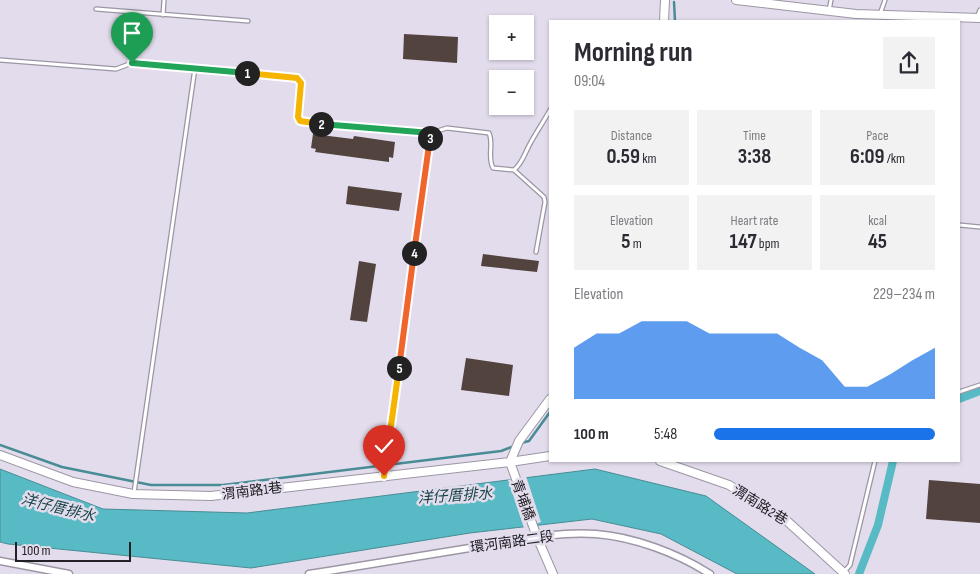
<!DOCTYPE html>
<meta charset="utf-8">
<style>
:root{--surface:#fff;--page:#f2f2f3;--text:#2b2b33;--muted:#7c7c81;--accent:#1a73e8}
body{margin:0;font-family:"Sofia Sans Condensed","Noto Sans TC",sans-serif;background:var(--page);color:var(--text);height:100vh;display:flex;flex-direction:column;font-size:19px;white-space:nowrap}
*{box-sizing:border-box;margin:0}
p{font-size:16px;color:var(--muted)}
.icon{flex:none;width:28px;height:28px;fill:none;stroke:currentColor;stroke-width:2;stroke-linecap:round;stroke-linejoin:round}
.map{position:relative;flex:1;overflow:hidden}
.panel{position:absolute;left:549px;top:20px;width:411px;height:442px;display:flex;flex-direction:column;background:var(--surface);border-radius:0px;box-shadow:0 1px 4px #0004}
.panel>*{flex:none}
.tools{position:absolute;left:489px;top:15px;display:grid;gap:10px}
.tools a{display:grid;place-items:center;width:45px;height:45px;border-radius:0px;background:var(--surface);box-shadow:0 1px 4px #0004;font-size:25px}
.scale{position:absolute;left:15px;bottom:12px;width:116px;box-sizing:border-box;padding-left:5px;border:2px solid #232026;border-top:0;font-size:14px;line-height:18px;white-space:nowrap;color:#232026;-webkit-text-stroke:4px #e3dcec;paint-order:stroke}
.pin{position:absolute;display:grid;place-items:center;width:42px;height:42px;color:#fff;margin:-51px -21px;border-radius:50% 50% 50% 0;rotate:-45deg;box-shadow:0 0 5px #0007}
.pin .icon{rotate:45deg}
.km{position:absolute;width:25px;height:25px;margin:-12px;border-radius:50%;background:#222;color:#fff;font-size:14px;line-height:25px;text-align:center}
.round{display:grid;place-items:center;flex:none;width:52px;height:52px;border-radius:0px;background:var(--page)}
.head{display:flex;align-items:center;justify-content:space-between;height:85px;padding:0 25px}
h1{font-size:28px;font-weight:700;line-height:38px}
.metrics{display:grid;grid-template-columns:repeat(3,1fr);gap:8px;height:85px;padding:5px 25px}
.metrics div{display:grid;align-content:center;border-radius:0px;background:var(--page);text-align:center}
.metrics b{font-size:21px;font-weight:700}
.metrics small{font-size:14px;font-weight:400}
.metrics p{font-size:14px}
.chart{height:140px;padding:10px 25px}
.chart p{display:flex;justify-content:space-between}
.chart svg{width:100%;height:90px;margin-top:5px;fill:var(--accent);opacity:.7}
ul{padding:0 25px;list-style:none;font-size:16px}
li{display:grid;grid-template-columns:80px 60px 1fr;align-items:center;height:38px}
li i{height:12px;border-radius:6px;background:var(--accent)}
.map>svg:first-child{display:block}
</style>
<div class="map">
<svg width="980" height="574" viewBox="0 0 980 574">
<rect width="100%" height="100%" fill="#e3dcec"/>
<path fill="#58bac4" stroke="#488c95" d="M0,469L103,509L247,513L595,469L706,496L815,574H737L661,534L592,519L470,533L251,568L8,544L0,542Z"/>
<path fill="#e3dcec" d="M526,476L541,522L524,528L508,480Z"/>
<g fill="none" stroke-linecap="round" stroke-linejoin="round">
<path stroke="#488c95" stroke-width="2.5" d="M674,2L675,21
M521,443L529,441L550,412
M0,445L62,467L151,485H223L501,451L514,446"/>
<path stroke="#58bac4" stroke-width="8" d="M959,399L980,391
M859,574L878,525L893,461"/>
</g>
<path fill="#52433f" d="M404,34L458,37L457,63L403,59Z
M313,134L353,139L354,136L395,142L393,158L389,157V162L315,152L316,149L311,148Z
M348,186L402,193L399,211L346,204Z
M483,254L539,261L537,272L481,266Z
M359,261L376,264L367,322L350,320Z
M466,358L513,365L509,396L461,390Z
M929,480L980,484V523L926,519Z"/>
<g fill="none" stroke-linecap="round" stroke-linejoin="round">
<defs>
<path id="service" d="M96,9L248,21
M829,11L831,0
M880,14L885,0
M163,15L164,0
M977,17L980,10
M0,60L116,69L132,63L297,78L301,83L298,117L300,121L431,133L447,128L489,133C494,144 487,157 493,168L514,170C523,163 525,152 531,142C537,131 544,121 550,110
M514,170L544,197L545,202L536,252
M959,225L980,227
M959,392L980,385
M384,476L431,133
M134,493L195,68
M844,572L850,565L875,461"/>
<path id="minor" d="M0,561L69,574
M309,574C367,565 425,555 482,546C518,540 559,531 596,534C634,537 677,553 710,574"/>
<path id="tertiary" d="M736,0L856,14L980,18
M664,21L665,0
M0,455L73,482L133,494L211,496L510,462L550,456
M660,461L729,485L787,521L845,574
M510,462L537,537L553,574
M510,462L519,441L550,399"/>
</defs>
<use href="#service" stroke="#9c96a4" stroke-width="5.5"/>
<use href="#minor" stroke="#9c96a4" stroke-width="9"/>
<use href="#tertiary" stroke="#9c96a4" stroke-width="10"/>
<use href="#service" stroke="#fff" stroke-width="3"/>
<use href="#minor" stroke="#fff" stroke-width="6"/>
<use href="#tertiary" stroke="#fff" stroke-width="8"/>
</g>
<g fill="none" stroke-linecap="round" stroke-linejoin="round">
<defs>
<path id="split-1" d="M132,63L247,73"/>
<path id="split-2" d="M247,73L297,78L301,83L298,117L300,121L321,124"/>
<path id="split-3" d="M321,124L431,133L430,138"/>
<path id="split-4" d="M414,253L430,138"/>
<path id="split-5" d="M399,368L414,253"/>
<path id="split-6" d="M384,476L399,368"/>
</defs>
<use href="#split-1" stroke="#fff" stroke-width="10"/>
<use href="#split-2" stroke="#fff" stroke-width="10"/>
<use href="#split-3" stroke="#fff" stroke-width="10"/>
<use href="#split-4" stroke="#fff" stroke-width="10"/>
<use href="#split-5" stroke="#fff" stroke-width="10"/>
<use href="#split-6" stroke="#fff" stroke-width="10"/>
<use href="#split-1" stroke="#22a559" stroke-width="6"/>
<use href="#split-2" stroke="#f5b400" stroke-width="6"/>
<use href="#split-3" stroke="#22a559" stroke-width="6"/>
<use href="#split-4" stroke="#f0652b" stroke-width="6"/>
<use href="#split-5" stroke="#f0652b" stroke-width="6"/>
<use href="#split-6" stroke="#f5b400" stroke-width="6"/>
</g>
<g text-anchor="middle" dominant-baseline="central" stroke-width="5" stroke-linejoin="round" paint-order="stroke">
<g font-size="14" fill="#232026" stroke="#e3dcec">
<text transform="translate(252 491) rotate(-7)">渭南路1巷</text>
<text transform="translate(523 500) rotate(70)">青埔橋</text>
<text transform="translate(760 505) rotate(32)">渭南路2巷</text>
<text transform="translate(512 542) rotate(-8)">環河南路二段</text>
</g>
<g font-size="15" font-style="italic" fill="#19464a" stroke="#e3dcec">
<text transform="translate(455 496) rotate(-4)">洋仔厝排水</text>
<text transform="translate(58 508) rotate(14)">洋仔厝排水</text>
</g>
</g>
</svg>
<div class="tools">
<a>+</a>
<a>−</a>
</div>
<div class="scale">100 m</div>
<div class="pin" style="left:132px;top:63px;background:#1e9e55"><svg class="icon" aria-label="arrive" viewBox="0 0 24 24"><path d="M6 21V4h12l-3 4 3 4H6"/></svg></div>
<div class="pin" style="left:384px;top:476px;background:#d93025"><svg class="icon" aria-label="check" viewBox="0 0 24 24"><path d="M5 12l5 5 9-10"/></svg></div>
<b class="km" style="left:247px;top:73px">1</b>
<b class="km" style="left:321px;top:124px">2</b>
<b class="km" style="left:430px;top:138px">3</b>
<b class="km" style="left:414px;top:253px">4</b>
<b class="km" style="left:399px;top:368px">5</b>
<section class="panel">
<div class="head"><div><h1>Morning run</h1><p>09:04</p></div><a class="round"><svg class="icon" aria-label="share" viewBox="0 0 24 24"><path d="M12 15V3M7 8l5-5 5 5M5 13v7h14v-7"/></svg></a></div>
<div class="metrics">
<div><p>Distance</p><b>0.59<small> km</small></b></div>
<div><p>Time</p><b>3:38</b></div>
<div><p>Pace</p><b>6:09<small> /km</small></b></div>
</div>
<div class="metrics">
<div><p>Elevation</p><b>5<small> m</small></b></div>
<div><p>Heart rate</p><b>147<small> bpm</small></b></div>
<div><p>kcal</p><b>45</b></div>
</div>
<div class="chart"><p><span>Elevation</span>229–234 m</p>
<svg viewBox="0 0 160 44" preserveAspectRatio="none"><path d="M0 44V19L10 12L20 12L30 6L40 6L50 6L60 12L70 12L80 12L90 12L100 19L110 25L120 38L130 38L140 32L150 25L160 19V44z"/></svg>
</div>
<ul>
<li><b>100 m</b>5:48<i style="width:100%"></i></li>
</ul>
</section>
</div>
